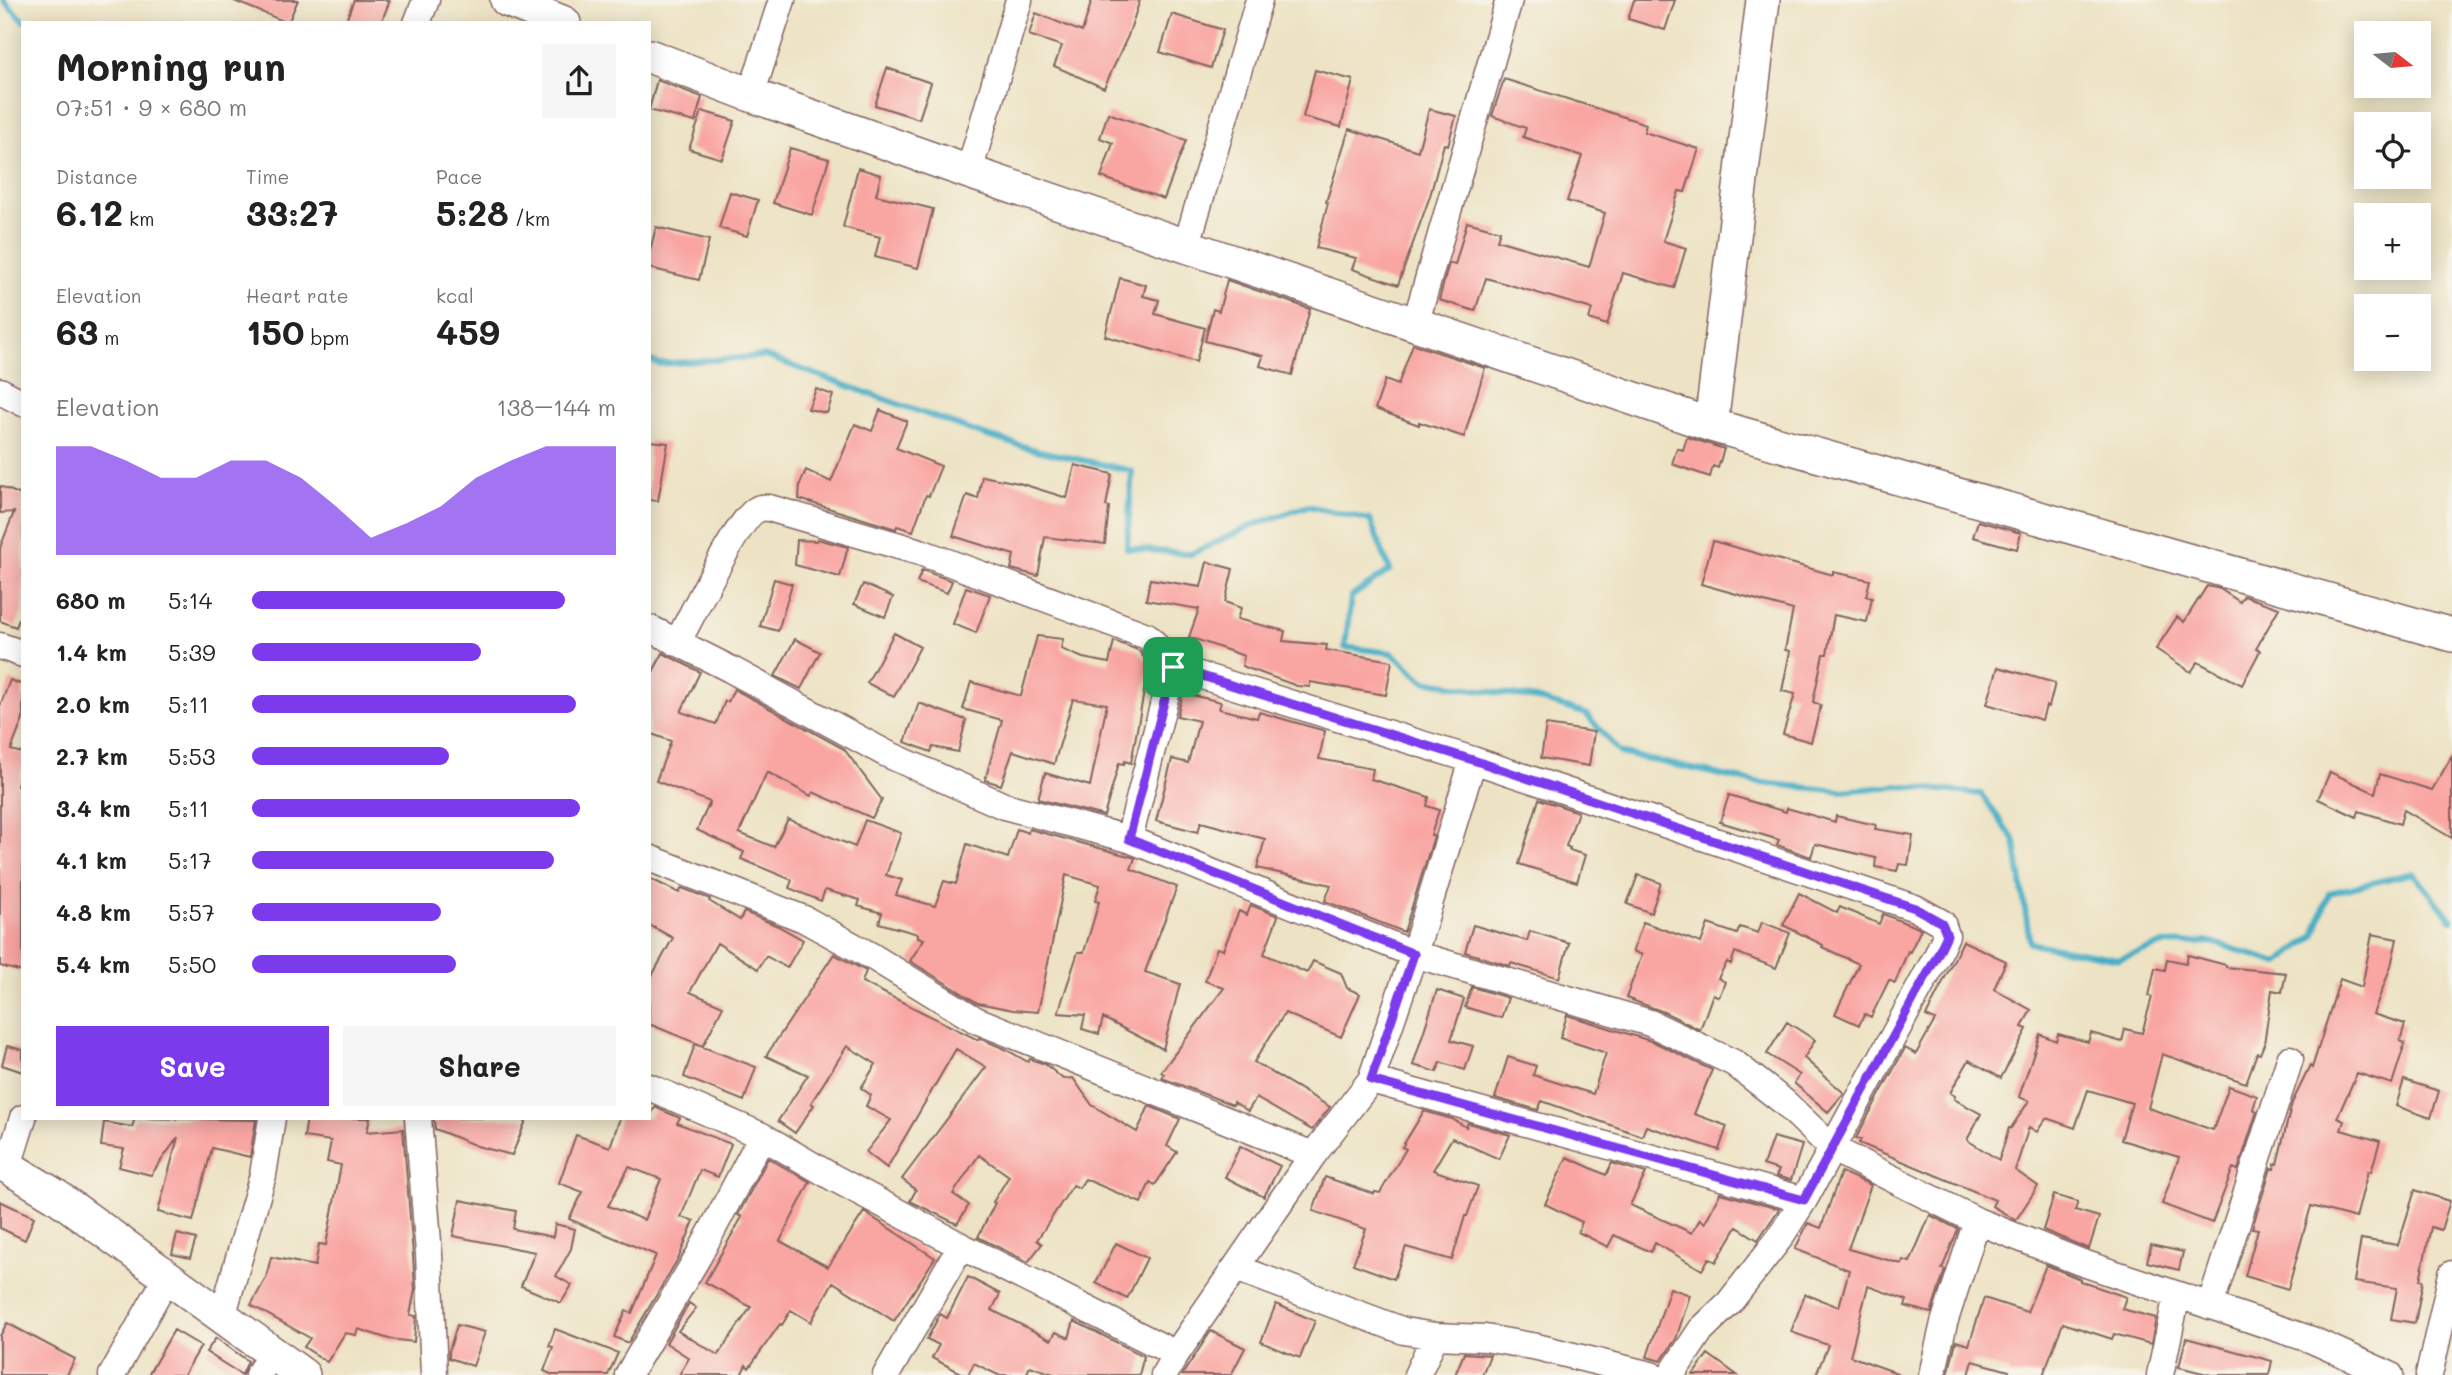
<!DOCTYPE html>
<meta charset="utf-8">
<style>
:root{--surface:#fff;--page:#f6f6f6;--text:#222;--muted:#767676;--accent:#7c3aed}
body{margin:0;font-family:Mali,sans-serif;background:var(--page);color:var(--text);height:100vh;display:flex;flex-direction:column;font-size:26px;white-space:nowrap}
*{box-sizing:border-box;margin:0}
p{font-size:23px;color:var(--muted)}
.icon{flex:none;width:38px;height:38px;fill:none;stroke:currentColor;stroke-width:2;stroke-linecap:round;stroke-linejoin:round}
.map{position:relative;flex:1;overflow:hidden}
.panel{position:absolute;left:21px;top:21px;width:630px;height:1099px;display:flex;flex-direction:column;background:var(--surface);border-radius:0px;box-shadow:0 4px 18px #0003}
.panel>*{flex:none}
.needle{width:46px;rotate:106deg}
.tools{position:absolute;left:2354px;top:21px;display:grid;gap:14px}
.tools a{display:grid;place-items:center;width:77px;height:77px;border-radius:0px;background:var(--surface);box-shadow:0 4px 18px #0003;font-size:35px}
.pin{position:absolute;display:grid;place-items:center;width:60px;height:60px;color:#fff;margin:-30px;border-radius:14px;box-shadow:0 4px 10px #0006}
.round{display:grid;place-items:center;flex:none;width:74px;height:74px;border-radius:0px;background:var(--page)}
.head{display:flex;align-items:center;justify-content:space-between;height:119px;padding:0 35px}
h1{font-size:38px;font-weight:700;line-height:52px}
.metrics{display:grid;grid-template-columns:repeat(3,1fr);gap:10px;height:119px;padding:7px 35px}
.metrics div{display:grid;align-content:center}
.metrics b{font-size:35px;font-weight:700}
.metrics small{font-size:19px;font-weight:400}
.metrics p{font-size:19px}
.chart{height:196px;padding:14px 35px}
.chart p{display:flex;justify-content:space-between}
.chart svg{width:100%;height:126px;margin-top:7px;fill:var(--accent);opacity:.7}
.button{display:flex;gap:14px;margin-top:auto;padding:14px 35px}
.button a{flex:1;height:80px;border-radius:0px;background:var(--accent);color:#fff;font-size:28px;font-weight:700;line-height:80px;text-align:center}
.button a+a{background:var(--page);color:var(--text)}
ul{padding:0 35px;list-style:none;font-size:23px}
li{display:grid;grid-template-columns:112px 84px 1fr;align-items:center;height:52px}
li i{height:18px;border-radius:9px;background:var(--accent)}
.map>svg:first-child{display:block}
</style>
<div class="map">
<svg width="2452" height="1375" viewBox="0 0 2452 1375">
<rect width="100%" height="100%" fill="#f7f3e8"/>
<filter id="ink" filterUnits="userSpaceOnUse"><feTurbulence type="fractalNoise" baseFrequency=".0143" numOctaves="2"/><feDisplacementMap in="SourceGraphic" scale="14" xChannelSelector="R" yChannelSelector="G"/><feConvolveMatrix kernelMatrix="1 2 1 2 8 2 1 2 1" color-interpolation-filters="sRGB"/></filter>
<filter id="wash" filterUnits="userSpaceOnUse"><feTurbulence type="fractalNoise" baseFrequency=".00686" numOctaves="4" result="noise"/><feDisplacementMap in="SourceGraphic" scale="28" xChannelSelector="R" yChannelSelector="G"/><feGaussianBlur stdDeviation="1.57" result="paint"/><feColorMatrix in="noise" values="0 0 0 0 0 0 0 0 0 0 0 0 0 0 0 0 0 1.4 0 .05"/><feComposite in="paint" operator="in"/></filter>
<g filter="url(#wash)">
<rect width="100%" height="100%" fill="#ede3c4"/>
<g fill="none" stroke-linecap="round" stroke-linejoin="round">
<path stroke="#47aec6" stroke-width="6" d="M3,0L26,23
M649,360L659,364L765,356L984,435L1036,450L1132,471L1127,548L1191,554L1253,525L1308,506L1370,520L1390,570L1351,597L1345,647L1392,653L1424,681L1537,699L1586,714L1620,753L1753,782L1841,791L1899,786L1981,794L2015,841L2030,943L2119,959L2164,944L2212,942L2278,963L2314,936L2329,893L2413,873L2452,920"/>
</g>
<g id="blocks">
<path fill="#f9a5a2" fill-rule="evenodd" d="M232,0H298L288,23Z
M354,0H390L381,23H345Z
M1092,0H1140L1128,36L1104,88L1054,66L1062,46L1029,35L1036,13L1082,32Z
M1634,0H1675L1665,30L1628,19Z
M1172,14L1223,30L1211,68L1160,52Z
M887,68L931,83L919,119L875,105Z
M1315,70L1353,80L1341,127L1303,117Z
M1504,79L1646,124L1644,132L1699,149L1685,192L1679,191L1663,241L1686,248L1674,288L1623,273L1607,325L1589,319L1592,309L1486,278L1475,311L1439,300L1449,263L1455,265L1467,222L1500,231L1497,240L1589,267L1605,213L1567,201L1582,156L1523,137L1526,128L1492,116Z
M657,80L702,97L695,122L649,110Z
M1429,109L1456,116L1448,145L1444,144L1430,196L1398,285L1352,269L1356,258L1316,248L1328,203L1326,202L1349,129L1418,151Z
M702,111L735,121L722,159L689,149Z
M1108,113L1186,140L1164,199L1101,177L1113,143L1100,138Z
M790,148L829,159L812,215L773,203Z
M858,168L881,175L876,195L933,209L918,268L875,257L880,237L843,227Z
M730,192L758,200L747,236L719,228Z
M656,227L709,240L699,280L649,268V255Z
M1120,278L1146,285L1143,296L1159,300L1155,314L1205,328L1196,362L1105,336Z
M1227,280L1310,309L1292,375L1260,366L1263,356L1205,341L1213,309L1219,311Z
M1413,344L1485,368L1464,437L1419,422V425L1375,409L1385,380L1398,385Z
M816,389L833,395L827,413L808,409Z
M880,410L907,421L896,448L941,466L929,496L926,495L913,531L897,526L896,529L799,499L800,484L806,470L831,482L855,424L872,431Z
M1687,437L1724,449L1718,468L1713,466L1710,477L1672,464L1677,448L1683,450Z
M649,441L668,443L658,501L649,500Z
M1075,465L1112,474L1106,506L1109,507L1105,544L1045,537L1038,576L1011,569L1014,555L953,536L967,495L978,499L982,476L1019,483L1067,498Z
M0,486L21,495L23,494V609L16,627L0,621V548L14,512L0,513Z
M1978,521L2021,533L2017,549L1973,537Z
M817,539L848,547L840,577L795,565L797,540L817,541Z
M1713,541L1833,575V572L1870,580L1866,596L1872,598L1867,622L1834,615L1827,654H1823L1813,702L1821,705L1811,742L1783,734L1795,694L1782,691L1790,651L1785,650L1793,610L1701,584Z
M1207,562L1233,569L1225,602L1241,608L1237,619L1285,631L1283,641L1327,645L1326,650L1392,661L1386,695L1310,682V687L1297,686L1242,666L1244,656L1189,637L1199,609L1146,600L1150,579L1201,587Z
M922,570L952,581L947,593L917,582Z
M774,579L792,584L778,631L760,626Z
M863,584L893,597L885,617L854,604Z
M2207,586L2220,589L2240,602L2244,596L2279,608L2256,649L2260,651L2242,685L2198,662L2191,672L2156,649L2177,617L2184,622Z
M966,587L990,595L976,633L953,624Z
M894,633L920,647L894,697L867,683Z
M1037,636L1063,639L1061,649L1083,658L1109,663L1114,641L1138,650L1149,664L1131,763L1125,761L1124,764L1119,763L1104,816L1038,799L1045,773L1090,786L1107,704L1073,699L1054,764L1013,751L1001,785L985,780L1002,720L963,709L971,682L1021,696Z
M795,639L820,652L801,689L775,676Z
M663,653L700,672L681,712L716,724L725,701L728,702L734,689L844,749L882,800L872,818L813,792L811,796L767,772L739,833L774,847L788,819L855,847L865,820L901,833L886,875L902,880L896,895L935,906L944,881L956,884L967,844L1008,858L1017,829L1028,833L1029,829L1132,857L1135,858L1131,869L1177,887L1145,972L1180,984L1163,1049L1103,1018L1099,1034L1082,1029L1085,1015L1058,1013L1078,952H1084L1099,902L1095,901L1100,885L1066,875L1038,1012L1013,1010L978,1003L910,961L924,939L918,937V934L879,923L882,913L858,906L860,900L825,890L821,901L789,888L792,880L741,859L744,852L697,830L710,802L656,781L671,741L649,733V679Z
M1998,667L2055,683L2049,707L2046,706L2042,720L1987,704Z
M10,680L23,685V719L11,750L23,753V765L17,786L23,787V972L0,966V706Z
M1183,693L1221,702L1219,709L1257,718L1259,712L1325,731L1319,759L1373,769L1371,779L1429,797L1427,806L1439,810L1431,835L1434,836L1404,932L1325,901L1331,885L1257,868L1265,839L1201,822L1198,832L1156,821L1172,759L1188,763L1199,721L1177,716Z
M919,703L966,720L958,752L933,747L931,752L905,742Z
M1546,725L1594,732L1589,766L1541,758Z
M2452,756V838L2404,810L2400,824L2359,811L2357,817L2318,799L2330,772L2375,793L2380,774L2432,790Z
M1729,795L1786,812L1787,808L1835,822L1836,816L1876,825L1875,829L1913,835L1908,865L1899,864L1897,871L1875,867L1876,858L1815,844L1811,857L1777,845L1779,840L1720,822Z
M1539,799L1578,812L1566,846L1570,848L1569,850L1585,855L1577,882L1519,864Z
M1638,875L1661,883L1651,913L1627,904Z
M649,878L679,893L682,888L710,899L709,901L740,920L744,912L778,926L803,940L787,968L766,956L758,969L717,943L690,992L723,1006L703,1046L649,1024V981L673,938L649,925Z
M1799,893L1837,913L1840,907L1879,924L1883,914L1921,929L1910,952L1908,951L1895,983L1889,980L1871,1017L1865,1014L1859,1025L1835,1014L1859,964L1822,947L1823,945L1783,925Z
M1251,905L1278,916L1264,954L1307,973L1313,961L1341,973L1347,988L1360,994L1341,1037L1285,1013L1254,1062L1330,1107L1312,1130L1256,1098L1248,1111L1234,1102L1233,1105L1162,1078L1164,1074L1161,1072L1224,988L1205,981L1217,948L1223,950L1239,911L1247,915Z
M1643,922L1701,943L1708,924L1737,934L1740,927L1758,933L1762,922L1790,933L1776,968L1735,952L1731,964L1727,962L1718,978L1725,982L1719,997L1713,994L1700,1030L1664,1012L1626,998L1642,955L1633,951Z
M1473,925L1527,941L1530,931L1569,943L1559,978L1511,963L1510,966L1465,952Z
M2372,934L2397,939L2391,966L2373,1014L2405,1024L2400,1041L2405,1043L2392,1084L2357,1073L2337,1118L2344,1121L2341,1130L2380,1141L2371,1172L2368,1171L2356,1218L2311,1206L2288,1289L2245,1276L2258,1229L2252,1228L2271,1168L2274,1169L2275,1164H2277L2292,1103L2310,1066L2312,1068L2340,979L2362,987Z
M1963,941L2006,961L1994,989L2031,1010L2022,1027L2027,1029L2001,1078L1969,1060L1950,1093L1955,1096L1954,1099L1981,1114L1967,1140L1999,1160L2009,1128H2011L2029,1101L2019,1097L2040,1034L2056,1041L2058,1034L2088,1042L2091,1033L2122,1042L2125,1029L2142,1033L2152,997L2149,996L2155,968L2165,970L2167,959L2186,963L2188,955L2226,965V967L2286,973L2282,992L2272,990L2264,1044L2260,1054L2257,1053L2246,1083L2162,1054L2148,1108L2213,1130L2229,1086L2257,1096L2253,1109L2257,1111L2238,1170L2233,1168L2212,1223L2162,1204L2179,1157L2121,1140L2132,1103L2088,1090L2075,1128L2046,1118L2037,1132L2029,1127L2015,1170L2038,1186L2016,1220L1992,1206L1995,1200L1859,1143L1861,1139L1856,1138L1905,1048L1916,1054L1935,1020L1926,1016Z
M834,954L866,971L862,982L978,1040L979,1038L1005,1049L1028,1062L1030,1059L1045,1064L1063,1079L1073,1078L1092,1105L1137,1132L1149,1106L1180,1119L1167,1146L1177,1152L1155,1185L1150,1182L1141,1203L1085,1179L1079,1188L1073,1185L1037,1240L1042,1244L1028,1262L978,1237L995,1203L993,1202L1009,1176L979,1155L953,1194L969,1205L957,1224L910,1201L916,1190L902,1179L986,1067L956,1049L887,1168L866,1152L891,1120L866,1106L871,1095L861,1088L876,1064L847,1046L811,1103L814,1105L795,1133L778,1121L808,1075L766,1056Z
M1472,987L1508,998L1501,1018L1465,1007Z
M1437,990L1464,999L1451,1040L1473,1046L1465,1070L1440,1062L1437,1072L1413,1065Z
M1567,1015L1654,1042L1712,1070L1694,1114L1727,1126L1719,1150L1646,1126L1642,1136L1542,1101L1538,1110L1495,1098L1508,1057L1536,1066L1533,1075L1593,1094L1606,1053L1560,1038Z
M1787,1022L1815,1040L1804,1058L1844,1093L1828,1112L1794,1083L1800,1075L1767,1054Z
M695,1044L756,1067L744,1101L684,1077Z
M7,1046L23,1050V1072L2,1065Z
M2404,1080L2439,1091L2431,1118L2396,1106Z
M655,1107L680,1118L677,1123L731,1144L718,1177L700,1170L681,1217L694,1221L679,1257L628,1343L614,1337L626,1311L632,1313L656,1255L569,1219L583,1192L559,1183L576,1135L610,1147L620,1118H649ZM629,1167L661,1179L644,1220L608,1206Z
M1424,1111L1452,1119L1466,1127L1468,1123L1510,1135L1499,1159L1452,1138L1433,1170L1478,1186L1467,1216H1465L1452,1260L1406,1247L1394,1279L1353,1264L1366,1229L1313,1211L1325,1177L1374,1194L1375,1192L1380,1193L1406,1149L1402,1147Z
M135,1118L256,1120L250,1157L212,1148L193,1221L158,1212L178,1137L151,1175L119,1167L124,1149L101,1146L104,1122L132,1127Z
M307,1118H370L367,1132L403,1129L413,1255L415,1290L410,1315L416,1316L414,1342L389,1339L358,1329L356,1335L345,1333L327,1362L304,1347L310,1338L251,1305L266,1278L271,1257L315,1266L319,1244L326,1245L341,1165L327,1162L331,1141L304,1137Z
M434,1118H527L512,1155L477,1146L435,1129Z
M1773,1137L1802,1145L1791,1180L1776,1176L1779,1170L1763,1165Z
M1240,1146L1280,1166L1264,1197L1225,1177Z
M1567,1157L1606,1175L1612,1163L1646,1173L1630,1205L1692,1233L1700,1219L1705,1223L1720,1193L1779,1209L1758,1240L1737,1227L1716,1262L1709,1258L1702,1270L1655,1243L1651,1252L1614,1235L1608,1247L1578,1232L1582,1222L1545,1204Z
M768,1158L810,1182L780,1241L828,1267L864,1212L935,1258L894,1321L833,1282L811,1322L791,1310L782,1325L780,1324L749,1368L746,1365L741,1375H679L689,1358L666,1343L689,1303L696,1308L678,1331L718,1355L751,1307L705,1282L742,1217L738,1215Z
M1841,1172L1871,1185L1848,1249L1902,1264L1903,1260L1910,1262L1930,1215L1958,1229L1942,1269L1945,1270L1931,1313L1905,1306L1907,1300L1868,1286L1850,1356L1897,1373V1375H1816L1828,1345L1791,1332L1805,1294L1839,1307L1840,1303L1849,1270L1795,1249L1808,1223L1821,1228Z
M2415,1190L2450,1201L2441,1230L2431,1227L2420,1280L2423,1281L2415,1323L2391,1319L2397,1288L2354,1282L2361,1239L2398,1245Z
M2054,1195L2078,1202L2075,1210L2099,1217L2089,1249L2043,1230Z
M460,1200L516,1211L513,1229L553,1237L555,1224L575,1229L571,1249L556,1276L572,1285L561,1303L521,1286L535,1252L453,1236Z
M0,1201L34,1217L25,1240L0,1228Z
M177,1234L196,1239L190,1258L172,1254Z
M1116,1243L1147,1258L1127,1299L1096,1283Z
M2151,1245L2183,1252L2179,1270L2147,1262Z
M2046,1265L2080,1279V1281L2126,1297L2122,1309L2156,1318L2151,1344L2114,1334L2112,1339L2063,1323L2043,1375H2008L2009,1371L1973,1361L1969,1375H1948L1956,1341L1969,1345L1984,1298L2027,1312Z
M968,1277L1000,1294L992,1310L1051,1340L1056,1332L1069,1338L1074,1321L1144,1356L1139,1375H1056L1030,1366L1026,1375H998L974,1363L968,1375H965L932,1358L939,1345L927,1339L940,1314L947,1318Z
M1670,1288L1690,1295L1676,1339L1661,1361L1647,1357Z
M1276,1304L1315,1321L1300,1358L1261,1342Z
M7,1323L75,1359L67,1375H0V1336Z
M457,1325L485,1332L473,1366L449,1358V1351Z
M555,1329L618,1353L608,1375H553L544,1371L553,1347L549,1346Z
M174,1330L201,1346L184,1375H148Z
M1211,1331L1245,1348L1231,1375H1182Z
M216,1338L248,1361L242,1375L206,1352Z
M2186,1338L2272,1361L2269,1375H2211L2179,1367Z
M1464,1353L1490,1355L1482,1375H1455Z
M1708,1354L1737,1375H1693Z"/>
</g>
</g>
<g filter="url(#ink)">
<use href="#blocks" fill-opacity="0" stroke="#836461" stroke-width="2"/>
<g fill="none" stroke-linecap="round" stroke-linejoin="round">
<defs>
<path id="minor" d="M417,23L426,0
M751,95L782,0
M969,172L1019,0
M1186,247L1259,0
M1415,325L1509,0
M0,391L23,403
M649,628L730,669L885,753L1004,806L1129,839L1414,954L1650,1023L1734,1063L1784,1102L1833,1149L1977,1221L2080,1262L2312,1340L2390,1375
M677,643C690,620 739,516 758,509C761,507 765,508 769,508L920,552L1147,636C1158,646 1162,657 1173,667L1473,760L1915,908L1942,923L1946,935L1937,956L1804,1200L1779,1239L1729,1303L1701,1330L1671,1375
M0,646L23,654
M1129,839L1173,667
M649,858L804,919L873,957L976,1020L1313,1155
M1371,1080L1804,1200
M649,1087L762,1136L834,1178L961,1246L1176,1354
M418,1118L429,1254L434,1375
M8,1166L23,1118
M1236,1268L1404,1331L1435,1336L1485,1338L1537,1347L1651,1375
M2210,1306L2290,1059
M222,1317L263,1175L272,1118
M112,1375L167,1277
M258,1375L272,1353
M628,1375L699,1255L762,1136
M886,1375L961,1246
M1164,1375L1176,1354L1313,1155L1371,1080L1414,954L1473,760
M1417,1375L1435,1336
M1932,1375L1944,1323L1977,1221
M2160,1375L2177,1295
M2429,1375L2452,1274"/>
<path id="tertiary" d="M507,0L564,23
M649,56L751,95L969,172L1711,425L2452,635
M1711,425L1763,0
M0,1162L56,1196L303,1375"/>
</defs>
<use href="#minor" stroke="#836461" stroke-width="29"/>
<use href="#tertiary" stroke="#836461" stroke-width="36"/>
<use href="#minor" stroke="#fff" stroke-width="26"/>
<use href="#tertiary" stroke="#fff" stroke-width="33"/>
</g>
</g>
<g fill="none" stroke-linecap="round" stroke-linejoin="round" filter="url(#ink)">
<defs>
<path id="route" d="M1173,667L1473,760L1915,908L1942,923L1947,935L1937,956L1804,1200L1371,1080L1414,954L1129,839Z"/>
</defs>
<use href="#route" stroke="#fff" stroke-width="14"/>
<use href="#route" stroke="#7c3aed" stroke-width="9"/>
</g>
</svg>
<div class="tools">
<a><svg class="needle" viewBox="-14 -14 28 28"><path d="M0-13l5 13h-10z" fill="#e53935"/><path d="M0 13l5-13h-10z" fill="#767676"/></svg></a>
<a><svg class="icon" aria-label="locate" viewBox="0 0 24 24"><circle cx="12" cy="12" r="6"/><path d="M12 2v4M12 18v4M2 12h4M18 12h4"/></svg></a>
<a>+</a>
<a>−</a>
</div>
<div class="pin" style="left:1173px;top:667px;background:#1e9e55"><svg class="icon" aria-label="arrive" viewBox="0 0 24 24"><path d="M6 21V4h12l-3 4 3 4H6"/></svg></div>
<section class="panel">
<div class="head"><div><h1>Morning run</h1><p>07:51 · 9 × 680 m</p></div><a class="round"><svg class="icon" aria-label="share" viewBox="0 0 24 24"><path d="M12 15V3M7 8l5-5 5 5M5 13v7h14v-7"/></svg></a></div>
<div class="metrics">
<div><p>Distance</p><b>6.12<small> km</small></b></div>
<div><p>Time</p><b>33:27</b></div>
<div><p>Pace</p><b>5:28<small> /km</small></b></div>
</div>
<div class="metrics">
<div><p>Elevation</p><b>63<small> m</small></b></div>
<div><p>Heart rate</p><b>150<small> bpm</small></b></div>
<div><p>kcal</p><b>459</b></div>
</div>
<div class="chart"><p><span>Elevation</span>138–144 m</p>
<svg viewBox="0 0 160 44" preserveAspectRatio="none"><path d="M0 44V6L10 6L20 11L30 17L40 17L50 11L60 11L70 17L80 27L90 38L100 33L110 27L120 17L130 11L140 6L150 6L160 6V44z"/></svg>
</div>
<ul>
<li><b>680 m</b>5:14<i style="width:86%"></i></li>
<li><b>1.4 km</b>5:39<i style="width:63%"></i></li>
<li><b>2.0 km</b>5:11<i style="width:89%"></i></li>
<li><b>2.7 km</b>5:53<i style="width:54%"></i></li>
<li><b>3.4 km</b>5:11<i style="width:90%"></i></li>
<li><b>4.1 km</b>5:17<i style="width:83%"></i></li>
<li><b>4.8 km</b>5:57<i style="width:52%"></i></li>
<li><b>5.4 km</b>5:50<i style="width:56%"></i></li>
</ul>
<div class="button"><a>Save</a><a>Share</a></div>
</section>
</div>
